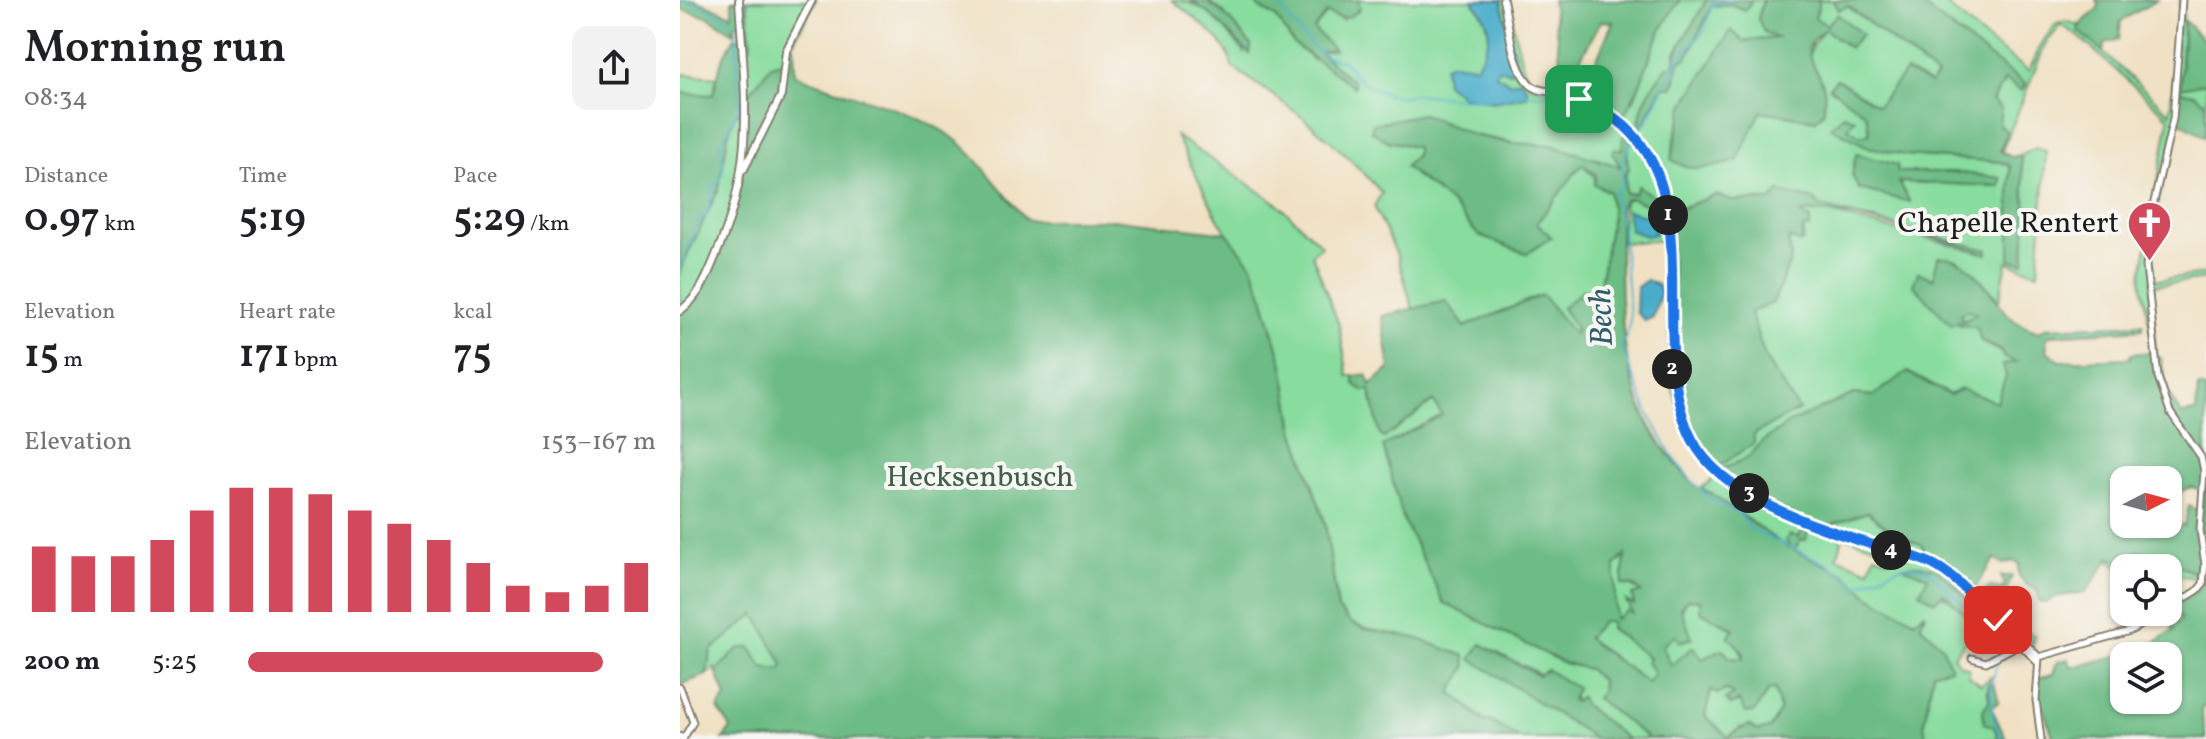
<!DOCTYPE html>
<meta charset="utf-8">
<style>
:root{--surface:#fff;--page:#f2f2f2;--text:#202124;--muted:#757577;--accent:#d1495b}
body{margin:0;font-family:Vollkorn,serif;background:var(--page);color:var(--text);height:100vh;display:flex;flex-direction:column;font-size:30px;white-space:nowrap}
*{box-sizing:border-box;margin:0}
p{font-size:26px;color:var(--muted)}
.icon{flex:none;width:44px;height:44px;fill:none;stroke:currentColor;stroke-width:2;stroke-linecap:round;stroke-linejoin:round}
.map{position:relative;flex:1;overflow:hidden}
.panel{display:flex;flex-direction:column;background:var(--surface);width:680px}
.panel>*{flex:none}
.needle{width:52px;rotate:84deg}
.buttons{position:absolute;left:1430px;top:466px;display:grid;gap:16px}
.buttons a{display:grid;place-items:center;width:72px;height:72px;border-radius:16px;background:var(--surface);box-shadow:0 2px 6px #0004;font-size:40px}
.pin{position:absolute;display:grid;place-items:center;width:68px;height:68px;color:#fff;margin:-34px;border-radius:16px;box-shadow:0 4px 12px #0006}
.km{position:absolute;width:40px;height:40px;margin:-20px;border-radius:50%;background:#222;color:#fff;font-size:22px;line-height:40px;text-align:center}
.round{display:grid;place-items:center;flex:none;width:84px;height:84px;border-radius:16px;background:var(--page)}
.summary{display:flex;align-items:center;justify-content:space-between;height:136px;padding:0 24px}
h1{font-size:44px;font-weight:600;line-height:60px}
.stats{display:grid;grid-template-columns:repeat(3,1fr);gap:12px;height:136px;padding:8px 24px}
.stats div{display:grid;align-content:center}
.stats b{font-size:40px;font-weight:600}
.stats small{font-size:22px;font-weight:400}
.stats p{font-size:22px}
.chart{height:224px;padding:16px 24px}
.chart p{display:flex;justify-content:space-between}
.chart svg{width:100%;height:144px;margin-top:8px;stroke:var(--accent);stroke-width:6}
ul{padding:0 24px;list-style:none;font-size:26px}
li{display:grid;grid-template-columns:128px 96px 1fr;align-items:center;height:60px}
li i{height:20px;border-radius:10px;background:var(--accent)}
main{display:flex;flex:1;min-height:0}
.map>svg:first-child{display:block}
</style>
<main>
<section class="panel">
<div class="summary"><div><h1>Morning run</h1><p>08:34</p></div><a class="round"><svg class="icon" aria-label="share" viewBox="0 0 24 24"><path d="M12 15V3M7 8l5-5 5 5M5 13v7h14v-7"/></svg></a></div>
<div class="stats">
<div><p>Distance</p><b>0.97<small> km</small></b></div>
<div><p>Time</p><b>5:19</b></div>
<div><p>Pace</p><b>5:29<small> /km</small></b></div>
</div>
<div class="stats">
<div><p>Elevation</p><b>15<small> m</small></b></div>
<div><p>Heart rate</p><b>171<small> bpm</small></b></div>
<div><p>kcal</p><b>75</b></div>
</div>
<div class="chart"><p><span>Elevation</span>153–167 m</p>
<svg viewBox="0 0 160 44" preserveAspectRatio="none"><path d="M5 44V24M15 44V27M25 44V27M35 44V22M45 44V13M55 44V6M65 44V6M75 44V8M85 44V13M95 44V17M105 44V22M115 44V29M125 44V36M135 44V38M145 44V36M155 44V29"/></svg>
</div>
<ul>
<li><b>200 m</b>5:25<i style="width:87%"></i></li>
</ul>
</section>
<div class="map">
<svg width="1526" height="739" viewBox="0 0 1526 739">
<rect width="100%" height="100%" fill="#f6f6f2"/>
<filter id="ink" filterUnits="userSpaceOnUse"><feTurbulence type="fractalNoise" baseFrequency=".0125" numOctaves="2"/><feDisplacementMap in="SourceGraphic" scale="16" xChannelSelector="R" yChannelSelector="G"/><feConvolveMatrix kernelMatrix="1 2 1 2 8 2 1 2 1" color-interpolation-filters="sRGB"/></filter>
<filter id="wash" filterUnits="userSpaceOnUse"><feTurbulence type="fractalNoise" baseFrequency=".006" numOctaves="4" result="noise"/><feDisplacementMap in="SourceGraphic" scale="32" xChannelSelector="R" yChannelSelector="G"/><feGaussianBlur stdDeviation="1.8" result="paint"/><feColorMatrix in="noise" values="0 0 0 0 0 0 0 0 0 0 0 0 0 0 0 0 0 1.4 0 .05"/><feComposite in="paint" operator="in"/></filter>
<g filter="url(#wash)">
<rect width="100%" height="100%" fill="#f0e1c4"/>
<path fill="#87dc9e" stroke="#527c5d" stroke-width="2" fill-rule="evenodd" d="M67,0H136L103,62L91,65L65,99L62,50L69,28Z
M492,0C526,0 544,29 565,53L544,13L528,0H574L579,8L596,17L613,43L633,60L637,51L653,50L633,29L647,13L663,20L678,0H792C814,25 813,39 796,67L772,63L766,82C786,109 814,89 841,98L830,84L815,74L819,68L821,0H827L843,67L852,86L899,99L953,102L985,17L1001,0H1026L1014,26L996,52L994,66L959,119L961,127L999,61L1007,58L1032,6L1051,4L1065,9L1072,0H1084L1078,19L1099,38L1063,41L1051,30C1027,82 999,97 991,159L1067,136L1081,111L1135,120L1143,84C1122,52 1128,53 1147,25L1135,18L1140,0H1153L1159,9L1167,6L1257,76L1250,84L1226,71L1198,106L1157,79L1150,87L1186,114L1190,133L1180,137L1167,128L1151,127L1188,147L1225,155L1321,162L1330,167L1331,260L1344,261L1346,212L1341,155L1356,148L1366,151L1358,273L1327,262L1319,301C1306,284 1283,255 1259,257L1253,279L1283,319L1280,315L1288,310L1298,313L1286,319L1297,328L1301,341L1338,362L1327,376L1317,402L1281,389L1270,395L1227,372L1193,396L1174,394L1109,423L1082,442L1068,458L1042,469L1141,528L1187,512L1216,535L1241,544L1249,558L1292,592L1318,623L1308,619C1293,599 1253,556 1225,567L1249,577L1241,591C1268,593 1282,606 1299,627L1273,656L1280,665L1290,669L1288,675L1301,685L1311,677L1307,690L1318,739H1246L1244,723L1253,672L1271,668L1262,646L1239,625L1246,615L1243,613L1236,622L1188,596L1149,565L1108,549L1061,514L1045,507L1032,493L1020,489L1039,475L1009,441L988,374L1074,434L1118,410L1086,360L1070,312L1111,259L1108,238L1123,241L1124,228H1129L1120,214L1141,211L1307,254V250L1142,207L1134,200L1099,192L1091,200L1051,201L1036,195L997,209L989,348L988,240L941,243L944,200L950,198L983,210L954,194L945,193L948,148L942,149V168L915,158L793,135L742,114L708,141L737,147L736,155L725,167L771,203L798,235L871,237L856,223L901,163L929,192L932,215L918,297L893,335L861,295L784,327L766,301L733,309L717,255L694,206L702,193C653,138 613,108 552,67C550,40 511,17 492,0ZM1176,154L1218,172H1273L1321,178L1320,186L1219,182L1229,202ZM1159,535L1215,552L1210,560L1195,555L1189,570L1157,557L1162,541Z
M1235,0H1261L1309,42L1349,71L1362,43L1375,25L1385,21L1399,25L1398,30L1490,113L1500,0H1504L1500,87L1526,83V103L1514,94L1500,92C1497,154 1462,219 1476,280L1526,274V279L1475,285L1471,290L1476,358H1481L1487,391H1482L1461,279L1489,118L1397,35L1381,25L1365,45L1322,151L1312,101L1325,80L1342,91L1345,84Z
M0,74L37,77L33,96L0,93Z
M66,111L57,199L22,289L0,311V271L39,188L48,135L55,114Z
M496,136L597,203L642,246L632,254L659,325L668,376H674V384L690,390L704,437L754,401L762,416L723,519L764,603L884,663L908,669L921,680C923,704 952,724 969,739H947L903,705L900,697L894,702V695L847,667L805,649L792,659L916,739H840L805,721L771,692L786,668L671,623L658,609L645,523L614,429L603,365L581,290L536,215Z
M1458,551L1514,572L1516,578L1488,574V568L1444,569L1427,561Z
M946,554L949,585L962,592L953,613L935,619V566Z
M1008,598L1020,600V611L1054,630L1063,659H1022L991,665L982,646C999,632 996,616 1008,598Z
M75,613L103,664L101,670L83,668L58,649L36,671L34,668L26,675L31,650Z
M922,622H931L930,628L970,658L974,673L967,684L906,638Z
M1031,689L1046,690L1054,695L1047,699L1050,705L1095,689L1100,711L1090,729L1077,731L1061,727L1048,737L1025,716Z"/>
<path fill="#6dbc85" stroke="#446c50" stroke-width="2" fill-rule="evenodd" d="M0,0H15L52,15V0H67L66,20L72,42L68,50H63L66,98L91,65L103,62L110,46L114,47L115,74C166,97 226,105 272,137C295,153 327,198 347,220H440L547,233L572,265L581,290L603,365L614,429L645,523L658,609L671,623L685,629L736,638L785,656L786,667L771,692L804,721H810L840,739H43L51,728L38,709L46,697L36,671L58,649L70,647L83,668L101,670L103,664L75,614L31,650L26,675L0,685V311L22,289L57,199L65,111L55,115L48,135L39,188L0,271V93L33,95L42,59L55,37L61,40L60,23L54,26V33L28,17L0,9Z
M510,0C539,0 553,24 571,45L570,54L531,15Z
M574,0H678L680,9C667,21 662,19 647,13L634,29L654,50L639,52L674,82V87L613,43L596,17L579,8Z
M872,0H1001C971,33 968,80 943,116L934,117L899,99L933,22L921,21L894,70L880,59Z
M1026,0H1072L1065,10L1051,4L1032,6L1007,58L999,61L996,80L992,87H983L961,128C956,107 975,82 987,66H994C997,43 1016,22 1026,0Z
M1083,0H1140L1135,18L1147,25L1157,14L1182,34L1169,48L1145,29C1113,51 1137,63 1143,85C1146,92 1144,103 1144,111L1136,120L1081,111L1057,161C1034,167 1011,175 991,159L1004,105L1051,30L1063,41L1097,38L1084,32L1078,19Z
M1153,0H1235L1345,84L1342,91L1325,80L1312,100L1321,108L1319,125L1327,131L1320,151L1331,157L1341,155L1346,212L1344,262L1330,260V166L1321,162L1225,155L1188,147L1150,127L1164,115L1175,119L1168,128L1180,136L1190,133L1186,114L1149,87L1157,79L1198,106L1226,71L1250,84L1257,76L1168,6L1159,10Z
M1416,0H1477L1441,21L1439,39L1425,43L1423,52L1398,30C1401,18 1414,17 1419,6Z
M1504,20L1526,43V83L1500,88Z
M1500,91L1514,94L1526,103V137L1498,121Z
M742,114L793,135L829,143L871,145L941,167L932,153L934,149H942L943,136L947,135L951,141L946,154L949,169L944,174L945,193L954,194L958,186L982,203L983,211L950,198L944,200L940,208C941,295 933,390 993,460C1001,469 1008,480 1018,487C1023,491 1029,491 1034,495C1057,514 1083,530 1108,548H1111L1105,540L1110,535L1119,537L1125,525L1129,526L1126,540H1121L1114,550L1165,574L1189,596L1235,621L1246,612L1240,625L1262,646L1271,668L1253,672L1244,723L1246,739H969L916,698L922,691L921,680L908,669L884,663L764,603L723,519L703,446L762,415L753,401L704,438L700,435L690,390L684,391L674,384V376L687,374L691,385L710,368L702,316L766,301L785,327L862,295L894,334L897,330L882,308L903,290L918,296L932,216L929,192L914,184L916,175L902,164L857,223L871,237L847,254L798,235L771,203L725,167L736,155V147L708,141L691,131L693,124ZM945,555L942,585L954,586L961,592L952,595L954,605L946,601L952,613L946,611L935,619V566ZM1008,599L1020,600V611L1054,629L1048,636L1063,652V659L1050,658L1042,649L1022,659L1013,647L991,665L982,646L995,635L999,642L1012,638L1001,609ZM922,622H931L930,628L969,658L967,662L974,673L968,683L907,638ZM1095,689L1100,711L1090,728L1077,731L1069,725L1048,737L1025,716L1031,690L1037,694L1046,690L1053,695L1046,699L1050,705L1059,701L1066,713L1074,712L1089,690Z
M1176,154L1217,165L1218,172H1273L1321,178L1320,186L1219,182L1230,202L1179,189L1172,175Z
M1099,192L1134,200L1142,207L1308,250V254C1274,245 1147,201 1121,214L1130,219V228H1124L1120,243L1108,238L1111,259L1093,303L1070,312L1086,360L1119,410L1074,434V443L1041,465L1031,466C983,401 996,350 993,276C992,255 989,234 987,214L1036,195L1052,201L1091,200Z
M1258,257C1295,254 1311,302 1335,321C1342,326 1351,329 1359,332L1365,328L1463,324V329L1371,335L1366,339L1367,351L1380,361L1450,358L1451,354L1473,352L1482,391H1487L1501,414L1516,412L1518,387L1526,389V705L1521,709L1526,739H1374L1359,698V678L1373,675L1377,662L1388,659L1392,667C1409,666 1443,650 1457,654L1494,630L1492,627L1501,619L1493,606L1517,591L1524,578H1516L1514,572L1458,551L1443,556L1441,563L1430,557L1406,592L1375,597L1366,603L1359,602L1358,591C1346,584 1335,580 1339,564L1334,561L1322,564L1314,559L1292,592L1249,558L1241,544L1216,535L1188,512L1141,528L1067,492L1042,469L1068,458L1082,442L1109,423L1174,394L1193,396L1227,372L1270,395L1281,389L1317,402L1326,376L1323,365L1336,362L1323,357L1321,350L1301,341L1297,328L1279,325L1296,313L1288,310L1280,315L1283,319L1271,325L1233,285L1238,272L1253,279ZM1444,480H1488V513L1501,491L1511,487L1524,490L1520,512L1509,506L1504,526L1488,521L1444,524ZM1444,656H1488V700H1444Z
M1241,565L1257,569L1308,619L1317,623L1318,608L1301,594L1309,587L1322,589L1325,584L1321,576H1332L1319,608L1335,624L1356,636L1353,644L1331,631L1327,641C1301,631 1282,611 1263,593L1254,602L1240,592L1248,577L1221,566Z
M801,644L858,675L867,670L897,688L892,700L895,702L901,697L904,705L947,739H916L791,659Z
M1309,683L1314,684L1319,702L1311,707L1326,739H1318L1314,727L1304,723L1303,710L1309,701Z"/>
<path fill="#4aadca" stroke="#336473" stroke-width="2" d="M792,0H821L837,66L830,72L819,69L815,74L830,83L841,80L847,88V96L813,102L783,97L766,83L764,66L772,63L796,66C813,39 814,25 792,0Z
M947,210L970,217L975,234L966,236L950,230Z
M967,280L978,285L981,292L973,317L965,321L956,312L957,287Z"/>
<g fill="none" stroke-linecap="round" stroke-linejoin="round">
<path stroke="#4aadca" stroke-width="2" d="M1,0L27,8L56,25
M596,0C612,21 636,62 663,60C669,65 670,70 675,75C689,88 713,102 733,94L803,100
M845,94L874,95
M892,99L912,108
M957,133L965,124L1001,55L1023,33L1033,4L1051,0
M951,141L942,165L943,183L934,193L942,228L950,318L948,333L941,346L967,411L991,454L1014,484L1038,504L1059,514L1072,530L1149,565L1178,586L1221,566L1239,567L1249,571L1290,609L1304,628L1318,636L1321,652
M0,268L19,219L26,217L34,186L41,179L44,165L40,147L59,107L56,28
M1319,658C1309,687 1307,711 1322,739"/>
</g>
</g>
<g filter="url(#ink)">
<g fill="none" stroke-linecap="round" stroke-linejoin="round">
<defs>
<path id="minor" d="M1158,534L1251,563L1347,645L1359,657L1356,700L1361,739
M1488,609L1517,591L1523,584L1525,565L1520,530L1524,471L1521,457L1490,412L1478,377L1466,266L1473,206L1493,119L1502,0
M1359,657L1450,631L1484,612
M1292,658L1306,662L1340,644L1358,663
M0,687L13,722L3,739"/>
<path id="tertiary" d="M823,0C829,24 831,62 847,81C857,94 873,90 886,94C919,104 950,125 967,156C991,200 994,248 993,298C992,324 989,351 992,377C1004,468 1078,507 1158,534
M64,169L101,96L106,51L132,0
M0,311C20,296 27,277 36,255C76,164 65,95 59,0
M0,737L3,739"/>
</defs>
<use href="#minor" stroke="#867e70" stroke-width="9"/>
<use href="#tertiary" stroke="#867e70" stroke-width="10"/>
<use href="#minor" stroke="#fff" stroke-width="5"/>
<use href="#tertiary" stroke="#fff" stroke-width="6"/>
</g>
</g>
<g fill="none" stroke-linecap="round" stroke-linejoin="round" filter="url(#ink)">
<defs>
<path id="route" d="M899,99C912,105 925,111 936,119C1032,190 964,345 1012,439C1040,496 1134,526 1190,544C1211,550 1235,555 1254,565C1277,577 1297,602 1318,620"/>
</defs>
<use href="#route" stroke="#fff" stroke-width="16"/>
<use href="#route" stroke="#1a73e8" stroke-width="10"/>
</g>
<defs>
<symbol id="church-pin" viewBox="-11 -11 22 30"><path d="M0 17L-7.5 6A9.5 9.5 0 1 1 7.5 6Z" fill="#d1495b" stroke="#f6f6f2"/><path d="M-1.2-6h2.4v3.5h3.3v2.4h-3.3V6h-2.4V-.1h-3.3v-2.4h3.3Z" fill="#fff"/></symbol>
</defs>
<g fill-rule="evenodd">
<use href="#church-pin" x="1444" y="198" width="51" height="69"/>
</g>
<g text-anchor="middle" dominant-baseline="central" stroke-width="8" stroke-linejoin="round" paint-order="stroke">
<g font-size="30" fill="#1c1c1c" stroke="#f6f6f2" text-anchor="end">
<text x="1439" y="224">Chapelle Rentert</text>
</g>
<g font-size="30" fill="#415f4a" stroke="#f6f6f2">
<text x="300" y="478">Hecksenbusch</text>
</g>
<g font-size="32" font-style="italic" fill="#315d6a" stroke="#f6f6f2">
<text transform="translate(923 317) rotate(-92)">Bech</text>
</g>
</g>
</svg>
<div class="buttons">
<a><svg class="needle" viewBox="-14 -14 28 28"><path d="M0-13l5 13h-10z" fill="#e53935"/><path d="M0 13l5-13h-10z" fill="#757577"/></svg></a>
<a><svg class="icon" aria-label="locate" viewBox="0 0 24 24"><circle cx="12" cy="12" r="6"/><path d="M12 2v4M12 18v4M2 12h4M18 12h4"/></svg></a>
<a><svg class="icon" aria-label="layers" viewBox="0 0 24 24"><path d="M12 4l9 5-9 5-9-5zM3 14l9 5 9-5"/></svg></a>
</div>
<div class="pin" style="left:899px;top:99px;background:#1e9e55"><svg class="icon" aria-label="arrive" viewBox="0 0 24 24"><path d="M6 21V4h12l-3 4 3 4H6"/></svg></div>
<div class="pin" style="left:1318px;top:620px;background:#d93025"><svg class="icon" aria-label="check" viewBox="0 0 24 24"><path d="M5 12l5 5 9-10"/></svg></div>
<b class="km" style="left:988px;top:215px">1</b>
<b class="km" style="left:992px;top:369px">2</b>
<b class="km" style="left:1069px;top:493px">3</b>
<b class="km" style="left:1211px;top:550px">4</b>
</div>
</main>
